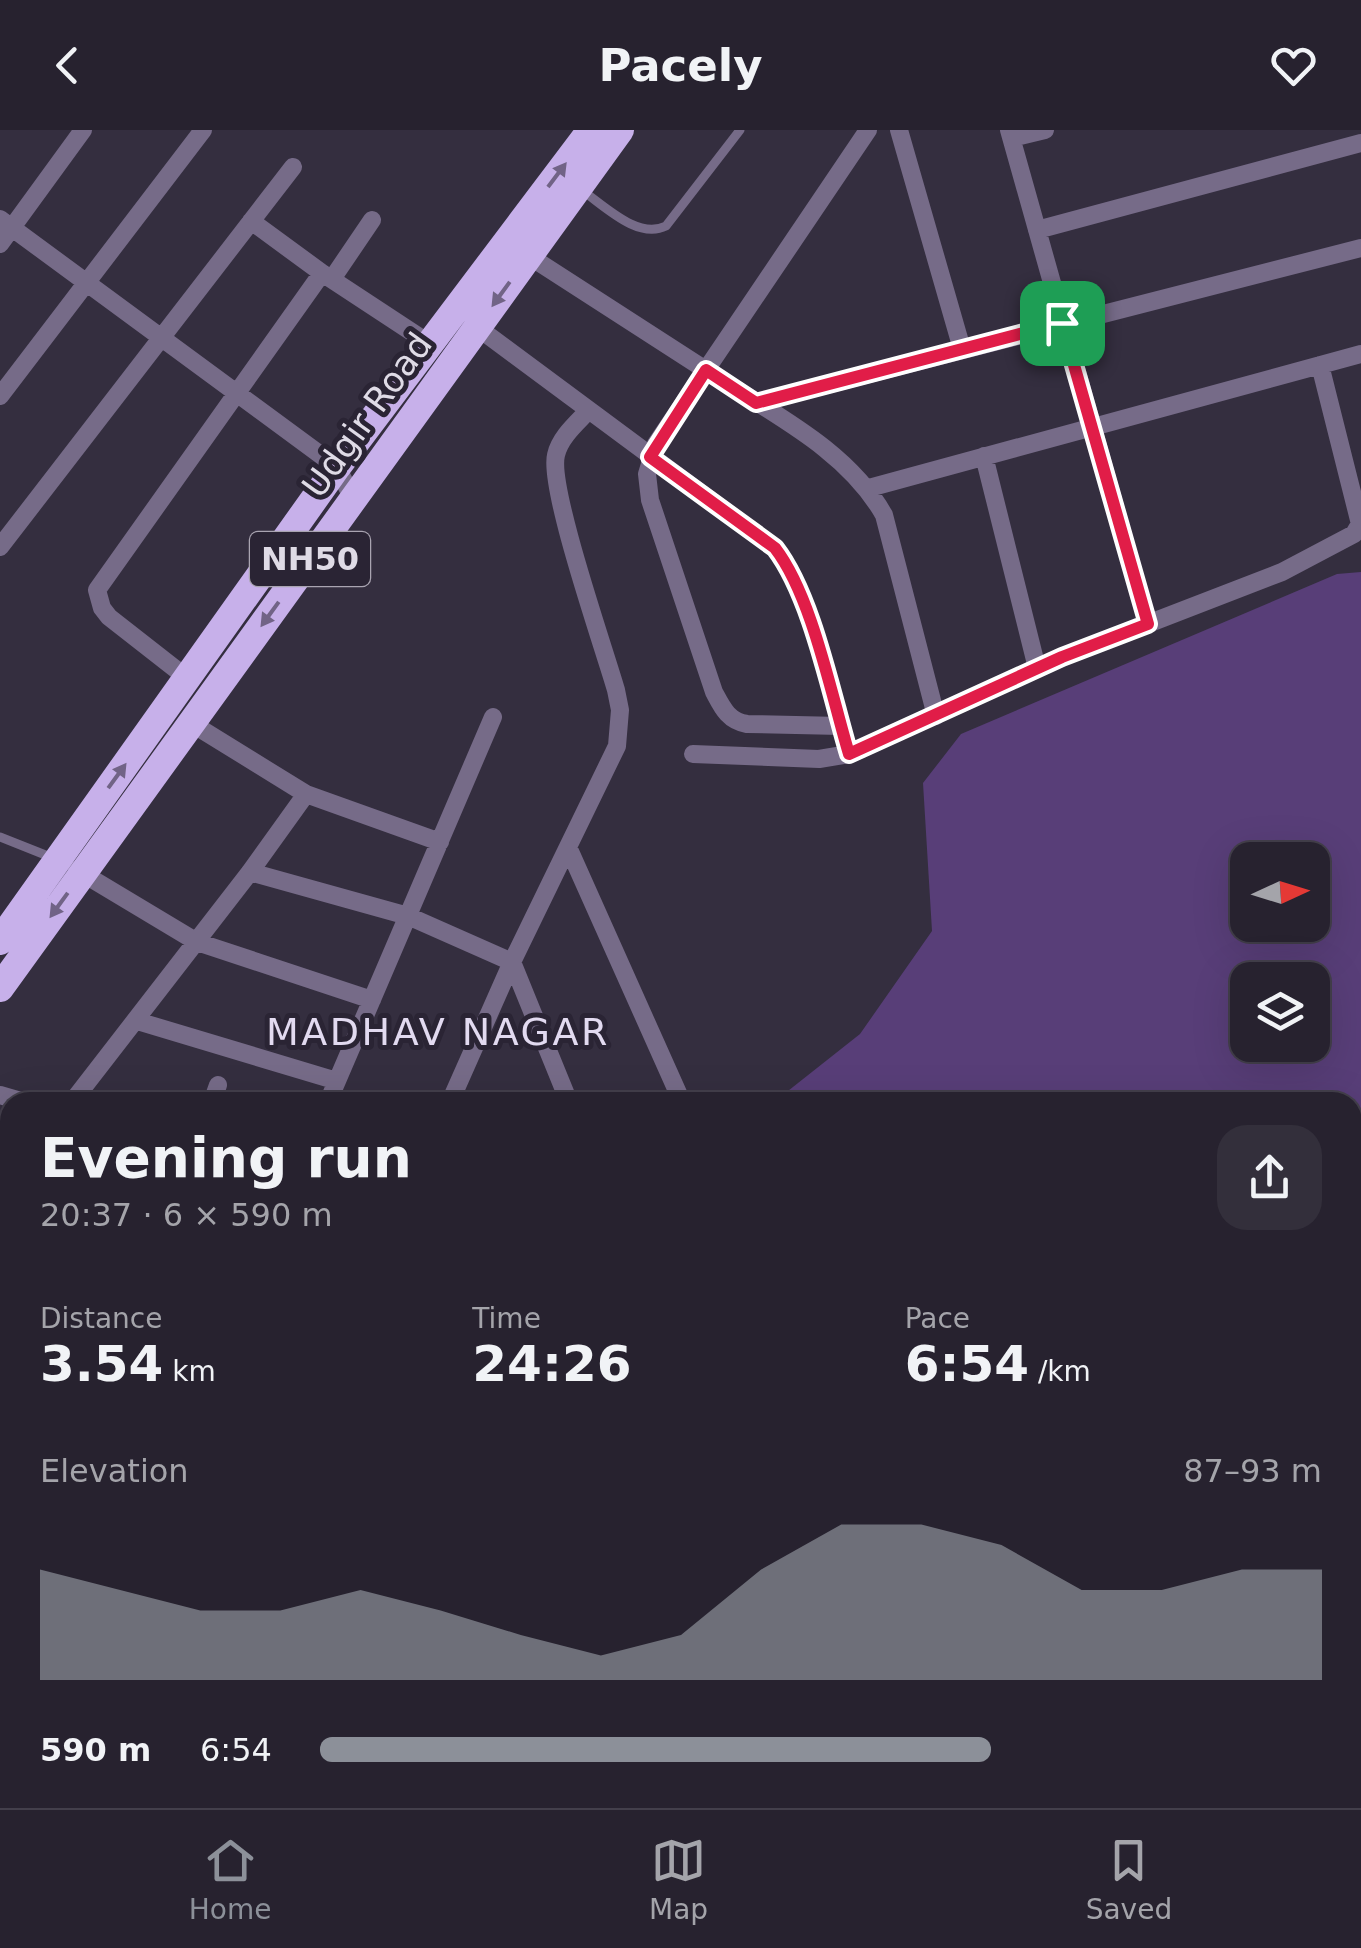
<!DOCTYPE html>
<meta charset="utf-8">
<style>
:root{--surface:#27222f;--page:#332f3b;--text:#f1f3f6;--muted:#a4a4aa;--line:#433f4b;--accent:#8c9099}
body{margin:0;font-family:"DejaVu Sans",sans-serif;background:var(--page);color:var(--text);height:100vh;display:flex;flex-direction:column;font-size:38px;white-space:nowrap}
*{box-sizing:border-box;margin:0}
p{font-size:32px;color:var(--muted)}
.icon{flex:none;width:55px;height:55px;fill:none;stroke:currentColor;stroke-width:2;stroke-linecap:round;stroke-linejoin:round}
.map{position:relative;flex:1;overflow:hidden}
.panel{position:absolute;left:0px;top:962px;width:1362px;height:718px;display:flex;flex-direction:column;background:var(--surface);border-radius:30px 30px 0 0;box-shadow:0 10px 40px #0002,0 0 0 2px var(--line)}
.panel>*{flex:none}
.needle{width:65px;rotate:86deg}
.tools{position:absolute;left:1230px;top:712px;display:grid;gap:20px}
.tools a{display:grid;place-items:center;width:100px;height:100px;border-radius:20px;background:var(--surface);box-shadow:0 10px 40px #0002,0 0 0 2px var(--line);font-size:50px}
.pin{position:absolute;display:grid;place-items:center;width:85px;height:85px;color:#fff;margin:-42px;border-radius:20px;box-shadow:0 5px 15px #0006}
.round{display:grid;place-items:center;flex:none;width:105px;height:105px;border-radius:30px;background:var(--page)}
.summary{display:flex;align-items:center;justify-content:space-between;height:170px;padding:0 40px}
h1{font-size:55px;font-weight:700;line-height:75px}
.metrics{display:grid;grid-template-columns:repeat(3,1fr);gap:15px;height:170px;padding:10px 40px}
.metrics div{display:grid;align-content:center}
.metrics b{font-size:50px;font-weight:700}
.metrics small{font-size:28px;font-weight:400}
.metrics p{font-size:28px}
.chart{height:280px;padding:20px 40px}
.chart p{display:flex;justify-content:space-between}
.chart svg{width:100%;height:180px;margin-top:10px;fill:var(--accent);opacity:.7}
ul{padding:0 40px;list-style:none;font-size:32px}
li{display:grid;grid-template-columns:160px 120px 1fr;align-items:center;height:75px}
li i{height:25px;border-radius:12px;background:var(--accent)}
header{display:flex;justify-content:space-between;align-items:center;height:130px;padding:0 40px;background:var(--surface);font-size:45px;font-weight:700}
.menu{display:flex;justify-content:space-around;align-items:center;height:140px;border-top:2px solid var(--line);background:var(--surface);font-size:28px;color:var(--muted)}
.menu a{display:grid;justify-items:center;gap:5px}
.menu .current{color:var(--accent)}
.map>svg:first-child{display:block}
</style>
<header><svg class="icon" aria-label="back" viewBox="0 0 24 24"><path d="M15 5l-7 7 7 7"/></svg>Pacely<svg class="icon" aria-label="heart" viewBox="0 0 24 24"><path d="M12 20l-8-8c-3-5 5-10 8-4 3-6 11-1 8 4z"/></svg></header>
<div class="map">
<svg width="1361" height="1678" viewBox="0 0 1361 1678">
<rect width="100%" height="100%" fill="#342e3f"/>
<path fill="#583e78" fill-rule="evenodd" d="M1361,442V1179L1353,1191L1352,972H774L860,904L932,801L923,653L961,604L1337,444ZM1248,730H1312V795H1248ZM1248,850H1312V915H1248Z"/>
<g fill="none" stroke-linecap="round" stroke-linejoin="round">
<path stroke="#766b88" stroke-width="9" d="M580,59C604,75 637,110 666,96L740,0
M0,707L53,728
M0,1188L10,1195
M0,1296L10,1282
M0,1410L10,1417
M0,1614L10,1598"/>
<path stroke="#766b88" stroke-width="18" d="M899,0L962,219
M1009,0L1148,494
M1012,8L1045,0
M0,89L337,337L353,369
M251,91L322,143L430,214
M1037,100L1361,13
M0,114L83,0
M529,126C591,166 653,206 715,246C775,285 848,321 884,385L936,586
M332,149L372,90
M477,197L775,418C812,466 831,564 849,624
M0,266L203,0
M756,273L1361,118
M984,326L1037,538
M869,358L1361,224
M0,417L293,37
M187,548L109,487L102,478L97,460L322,143
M191,593L306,664L440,712
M841,596L747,594C728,591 722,577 714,562L650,370L647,344L656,314L868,0
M693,624L819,629L849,624L1062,527L1282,442L1354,404L1360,394L1320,235
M568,717L682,972
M77,740L197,812L372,870
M250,742L408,786L512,832L569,972
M137,891L337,951
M0,965L24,972
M72,972L250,742L306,664
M212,972L218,955
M328,972L493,587
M450,972L512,832L617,616L620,580L616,560C604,518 548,358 556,325C560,307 577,293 588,281
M0,1021L10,1025
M122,1678L125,1670
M206,1678L207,1670
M312,1678L313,1670"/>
<path stroke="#9d8bb8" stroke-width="20" d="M1352,1248L1361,1233
M1119,1678L1121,1670"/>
<path stroke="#c7b0ea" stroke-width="28" d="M0,811L337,337L591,0
M0,858L620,0"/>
</g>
<defs><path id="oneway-solid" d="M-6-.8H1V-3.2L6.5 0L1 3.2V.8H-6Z" transform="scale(2.5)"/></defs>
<g fill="#716386">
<use href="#oneway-solid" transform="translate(557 45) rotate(-53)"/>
<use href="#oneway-solid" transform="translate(501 164) rotate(126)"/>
<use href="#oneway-solid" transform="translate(270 484) rotate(126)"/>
<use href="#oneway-solid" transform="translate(117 646) rotate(-54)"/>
<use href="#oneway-solid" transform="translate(59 775) rotate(126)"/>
</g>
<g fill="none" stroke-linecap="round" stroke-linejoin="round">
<defs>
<path id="route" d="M1062,193L1148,494L1062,527L849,624C831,564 812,466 775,418L650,327L706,240L756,273Z"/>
</defs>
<use href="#route" stroke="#fff" stroke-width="20"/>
<use href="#route" stroke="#e11d48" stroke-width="12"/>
</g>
<g text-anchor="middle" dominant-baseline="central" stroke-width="10" stroke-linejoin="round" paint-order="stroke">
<rect fill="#2a2434" stroke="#a9a4b1" stroke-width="2.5" x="250" y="402" width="120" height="54" rx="8"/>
<g font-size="32" font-weight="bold" fill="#dfdbe6">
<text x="310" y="429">NH50</text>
</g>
<g font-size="35" fill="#dfdbe6" stroke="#2a2434">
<text transform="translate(367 285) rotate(-54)">Udgir Road</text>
</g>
<g font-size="38" letter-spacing="2.5" fill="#e2daf0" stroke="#2a2434">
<text x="438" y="902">MADHAV NAGAR</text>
</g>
</g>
</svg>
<div class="tools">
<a><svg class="needle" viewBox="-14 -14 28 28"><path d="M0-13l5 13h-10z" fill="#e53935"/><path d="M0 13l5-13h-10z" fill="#a4a4aa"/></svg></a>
<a><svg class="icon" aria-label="layers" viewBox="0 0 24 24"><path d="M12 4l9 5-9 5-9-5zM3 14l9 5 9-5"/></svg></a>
</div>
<div class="pin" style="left:1062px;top:193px;background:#1e9e55"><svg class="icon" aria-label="arrive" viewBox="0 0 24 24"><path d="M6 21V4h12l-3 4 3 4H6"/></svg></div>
<section class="panel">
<div class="summary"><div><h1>Evening run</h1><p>20:37 · 6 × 590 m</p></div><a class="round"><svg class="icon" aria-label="share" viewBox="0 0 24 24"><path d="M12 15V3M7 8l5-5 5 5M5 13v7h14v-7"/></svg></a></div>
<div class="metrics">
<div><p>Distance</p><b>3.54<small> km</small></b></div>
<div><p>Time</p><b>24:26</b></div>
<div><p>Pace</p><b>6:54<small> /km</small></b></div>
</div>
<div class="chart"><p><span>Elevation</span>87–93 m</p>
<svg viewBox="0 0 160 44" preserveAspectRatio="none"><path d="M0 44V17L10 22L20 27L30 27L40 22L50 27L60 33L70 38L80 33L90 17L100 6L110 6L120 11L130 22L140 22L150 17L160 17V44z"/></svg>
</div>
<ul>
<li><b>590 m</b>6:54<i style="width:67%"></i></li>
</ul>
</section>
</div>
<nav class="menu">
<a class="current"><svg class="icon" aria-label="home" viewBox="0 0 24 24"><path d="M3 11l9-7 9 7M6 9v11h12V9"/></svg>Home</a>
<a><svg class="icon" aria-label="map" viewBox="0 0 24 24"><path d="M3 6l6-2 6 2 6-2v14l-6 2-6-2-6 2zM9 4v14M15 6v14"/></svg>Map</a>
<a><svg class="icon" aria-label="saved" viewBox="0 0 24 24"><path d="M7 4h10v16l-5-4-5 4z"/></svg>Saved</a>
</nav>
